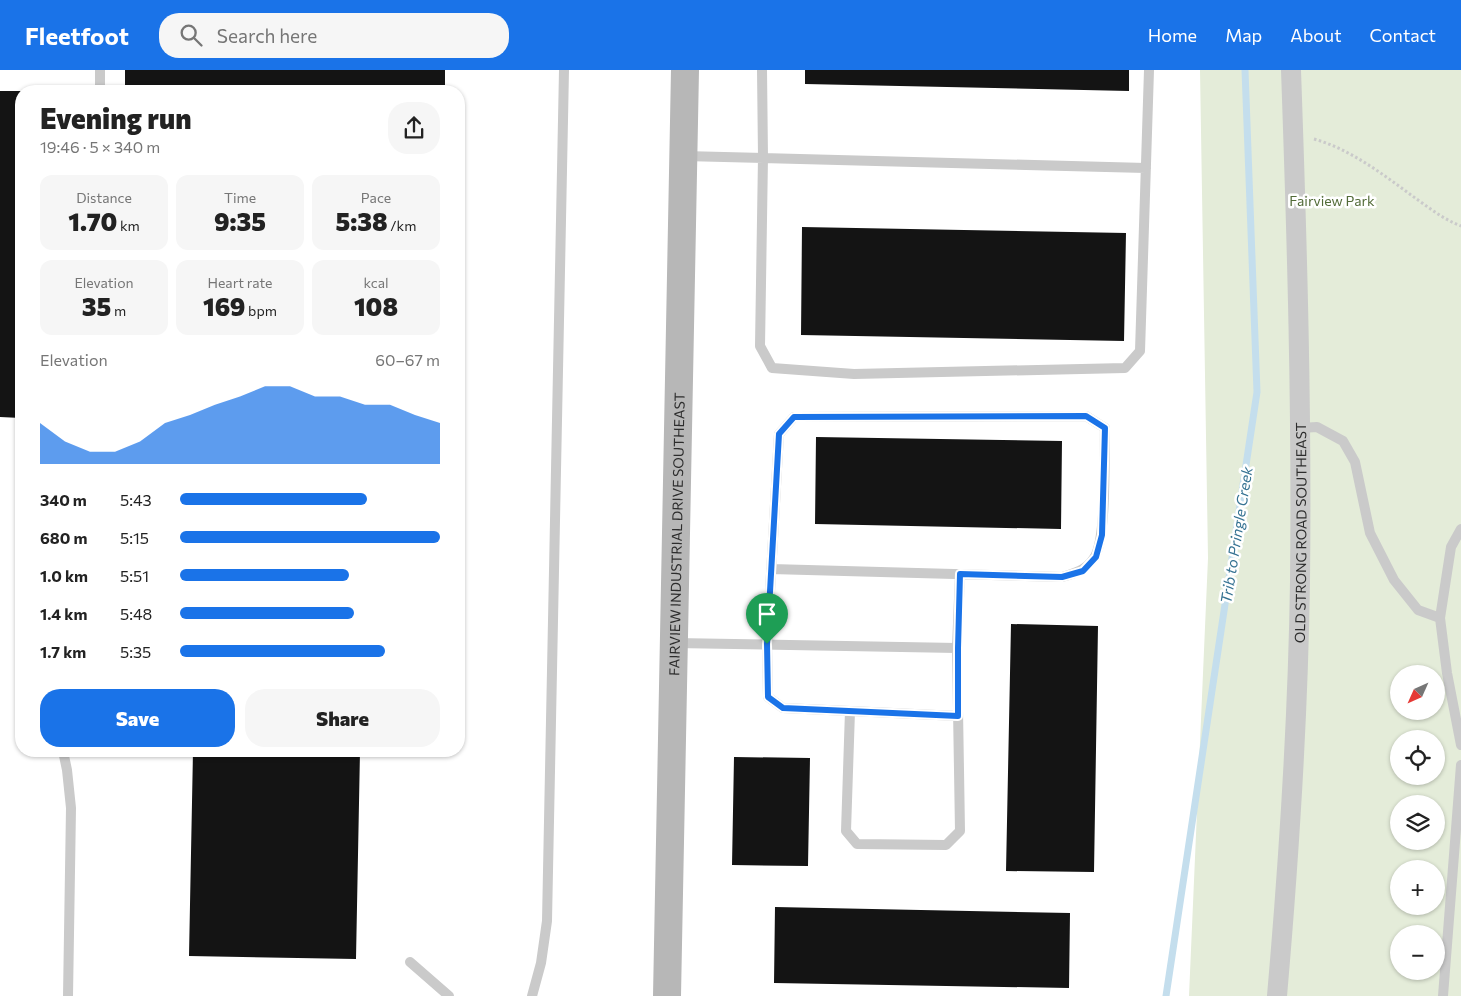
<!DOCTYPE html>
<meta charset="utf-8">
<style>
:root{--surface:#fff;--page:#f6f6f6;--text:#222;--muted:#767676;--accent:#1a73e8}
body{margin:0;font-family:Commissioner,sans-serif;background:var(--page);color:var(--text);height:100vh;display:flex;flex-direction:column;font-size:19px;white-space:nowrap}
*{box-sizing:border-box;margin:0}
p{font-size:16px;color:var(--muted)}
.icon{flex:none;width:28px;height:28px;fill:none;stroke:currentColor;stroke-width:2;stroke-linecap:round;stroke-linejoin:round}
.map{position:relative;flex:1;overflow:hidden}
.drawer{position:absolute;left:15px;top:15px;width:450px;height:672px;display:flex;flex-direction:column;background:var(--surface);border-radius:20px;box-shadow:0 1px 4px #0004}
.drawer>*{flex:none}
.needle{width:32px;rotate:225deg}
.fabs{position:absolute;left:1390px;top:595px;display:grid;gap:10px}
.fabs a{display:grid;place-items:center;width:55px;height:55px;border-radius:50%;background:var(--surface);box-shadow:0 1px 4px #0004;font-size:25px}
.pin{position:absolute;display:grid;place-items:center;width:42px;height:42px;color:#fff;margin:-51px -21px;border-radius:50% 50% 50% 0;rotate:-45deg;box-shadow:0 0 5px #0007}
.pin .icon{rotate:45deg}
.round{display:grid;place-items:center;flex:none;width:52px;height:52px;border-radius:20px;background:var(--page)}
.summary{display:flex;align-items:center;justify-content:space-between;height:85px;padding:0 25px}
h1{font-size:28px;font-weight:800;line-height:38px}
.metrics{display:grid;grid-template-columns:repeat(3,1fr);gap:8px;height:85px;padding:5px 25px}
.metrics div{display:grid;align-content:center;border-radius:12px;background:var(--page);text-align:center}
.metrics b{font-size:25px;font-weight:800}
.metrics small{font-size:14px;font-weight:400}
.metrics p{font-size:14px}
.chart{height:140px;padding:10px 25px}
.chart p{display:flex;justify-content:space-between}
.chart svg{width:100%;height:90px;margin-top:5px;fill:var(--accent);opacity:.7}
.primary-button{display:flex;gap:10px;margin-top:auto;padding:10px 25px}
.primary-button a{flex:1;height:58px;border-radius:20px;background:var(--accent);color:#fff;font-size:20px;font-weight:800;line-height:58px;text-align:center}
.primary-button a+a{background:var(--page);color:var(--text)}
ul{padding:0 25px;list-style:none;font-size:16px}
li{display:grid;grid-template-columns:80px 60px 1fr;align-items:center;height:38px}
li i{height:12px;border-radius:6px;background:var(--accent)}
header{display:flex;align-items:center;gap:30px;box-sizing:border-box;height:70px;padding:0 25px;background:var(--accent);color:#fff}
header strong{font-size:24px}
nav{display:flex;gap:28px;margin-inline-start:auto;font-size:18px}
.search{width:350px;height:45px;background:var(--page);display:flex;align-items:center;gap:12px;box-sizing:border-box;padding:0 18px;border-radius:20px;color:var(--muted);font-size:19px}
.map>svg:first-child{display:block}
</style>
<header>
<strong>Fleetfoot</strong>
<div class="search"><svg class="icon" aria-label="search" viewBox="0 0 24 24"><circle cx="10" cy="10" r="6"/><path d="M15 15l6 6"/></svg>Search here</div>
<nav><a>Home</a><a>Map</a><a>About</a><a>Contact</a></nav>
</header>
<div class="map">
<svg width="1461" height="926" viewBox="0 0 1461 926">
<rect width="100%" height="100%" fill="#fff"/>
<path fill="#e4ecd9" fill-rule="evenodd" d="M1200,0H1461V926H1189L1208,488ZM1399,604H1436V641H1399ZM1399,669H1436V706H1399ZM1399,734H1436V771H1399ZM1399,799H1436V836H1399ZM1399,864H1436V901H1399Z"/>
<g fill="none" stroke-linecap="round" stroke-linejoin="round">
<path stroke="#c4deed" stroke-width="7" d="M1166,926L1257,322L1245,0"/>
</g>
<path fill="#141414" d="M125,0H445V21H125Z
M805,0H1129V21L805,14Z
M0,21H21V348L0,347Z
M459,129H465V162H459Z
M802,157L1126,163L1124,271L801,265Z
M816,367L1062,371L1061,459L815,454Z
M1011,554L1098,556L1094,802L1006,801Z
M193,681H360L356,889L189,886Z
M734,687L810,688L808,796L732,795Z
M775,837L1070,843L1069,918L774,913Z"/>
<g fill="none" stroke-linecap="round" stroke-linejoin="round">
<path stroke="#cacaca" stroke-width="3" stroke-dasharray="2.5 2.5" stroke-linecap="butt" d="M1314,69C1353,80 1386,107 1418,130C1432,140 1445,150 1461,156"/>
<path stroke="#cacaca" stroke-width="10" d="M100,0V21
M762,0L763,87L760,276L772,298L854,304L1125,298L1140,281L1149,0
M684,86L1146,98
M1301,358L1317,357L1343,371L1355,392L1370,463L1394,510L1418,540L1440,548L1451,477L1461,459
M1440,548L1447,603L1461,675
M675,573L957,578L960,761L946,775L857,774L846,761L850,641L783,638L768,627L767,574L779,364L794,347L1086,346L1105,358C1104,384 1107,470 1094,488C1086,500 1076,503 1062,507L771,499
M957,578L960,504
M850,641L958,646
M63,681L67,700L71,738L68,926
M410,892L449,926
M532,926L541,893L547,851L564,0
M1443,926L1461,695"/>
<path stroke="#cacaca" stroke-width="20" id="s1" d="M1277,926C1289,788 1298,650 1300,512C1302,341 1297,171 1291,0"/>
<path stroke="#b7b7b7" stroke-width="28" id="s2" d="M667,926L685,0"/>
</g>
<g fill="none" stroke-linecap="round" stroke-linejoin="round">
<defs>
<path id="route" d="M1086,346L1105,358L1102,465L1096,487L1083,501L1062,507L960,504L958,578V646L783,638L768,627L767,574L779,364L794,347Z"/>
</defs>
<use href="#route" stroke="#fff" stroke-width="10"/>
<use href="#route" stroke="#1a73e8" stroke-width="6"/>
</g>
<g text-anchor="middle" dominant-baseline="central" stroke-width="5" stroke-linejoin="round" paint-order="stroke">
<g font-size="14" fill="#526b38" stroke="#fff">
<text x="1332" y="130">Fairview Park</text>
</g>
<g font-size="14" fill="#2d2d2d" stroke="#fff">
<text stroke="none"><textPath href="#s2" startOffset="462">FAIRVIEW INDUSTRIAL DRIVE SOUTHEAST</textPath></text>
<text stroke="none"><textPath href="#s1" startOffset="464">OLD STRONG ROAD SOUTHEAST</textPath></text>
</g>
<g font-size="15" font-style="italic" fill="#367393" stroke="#fff">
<text transform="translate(1236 465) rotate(-81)">Trib to Pringle Creek</text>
</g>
</g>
</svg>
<div class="fabs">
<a><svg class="needle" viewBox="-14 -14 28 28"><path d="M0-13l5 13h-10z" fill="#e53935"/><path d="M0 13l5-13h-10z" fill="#767676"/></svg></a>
<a><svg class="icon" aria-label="locate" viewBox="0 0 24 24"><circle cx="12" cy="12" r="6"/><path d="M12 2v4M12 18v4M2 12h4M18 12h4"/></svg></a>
<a><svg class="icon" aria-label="layers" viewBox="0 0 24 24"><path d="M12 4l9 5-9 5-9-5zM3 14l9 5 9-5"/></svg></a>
<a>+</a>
<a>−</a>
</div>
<div class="pin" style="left:767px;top:574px;background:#1e9e55"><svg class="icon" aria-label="arrive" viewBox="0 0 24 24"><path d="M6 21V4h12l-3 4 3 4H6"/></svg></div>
<section class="drawer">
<div class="summary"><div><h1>Evening run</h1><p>19:46 · 5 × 340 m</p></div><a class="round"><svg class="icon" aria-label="share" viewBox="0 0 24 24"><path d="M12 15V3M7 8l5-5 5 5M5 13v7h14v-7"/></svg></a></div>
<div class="metrics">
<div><p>Distance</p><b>1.70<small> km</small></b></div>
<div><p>Time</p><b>9:35</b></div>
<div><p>Pace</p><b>5:38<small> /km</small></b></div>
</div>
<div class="metrics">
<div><p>Elevation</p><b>35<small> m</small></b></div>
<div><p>Heart rate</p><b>169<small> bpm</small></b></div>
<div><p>kcal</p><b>108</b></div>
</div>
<div class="chart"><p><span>Elevation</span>60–67 m</p>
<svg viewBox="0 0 160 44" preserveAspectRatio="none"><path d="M0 44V24L10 33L20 38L30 38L40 33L50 24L60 20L70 15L80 11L90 6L100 6L110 11L120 11L130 15L140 15L150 20L160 24V44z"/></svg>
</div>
<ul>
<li><b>340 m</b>5:43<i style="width:72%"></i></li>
<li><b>680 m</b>5:15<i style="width:100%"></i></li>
<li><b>1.0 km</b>5:51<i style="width:65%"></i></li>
<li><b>1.4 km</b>5:48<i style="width:67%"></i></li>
<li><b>1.7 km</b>5:35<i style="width:79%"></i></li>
</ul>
<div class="primary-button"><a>Save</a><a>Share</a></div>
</section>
</div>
